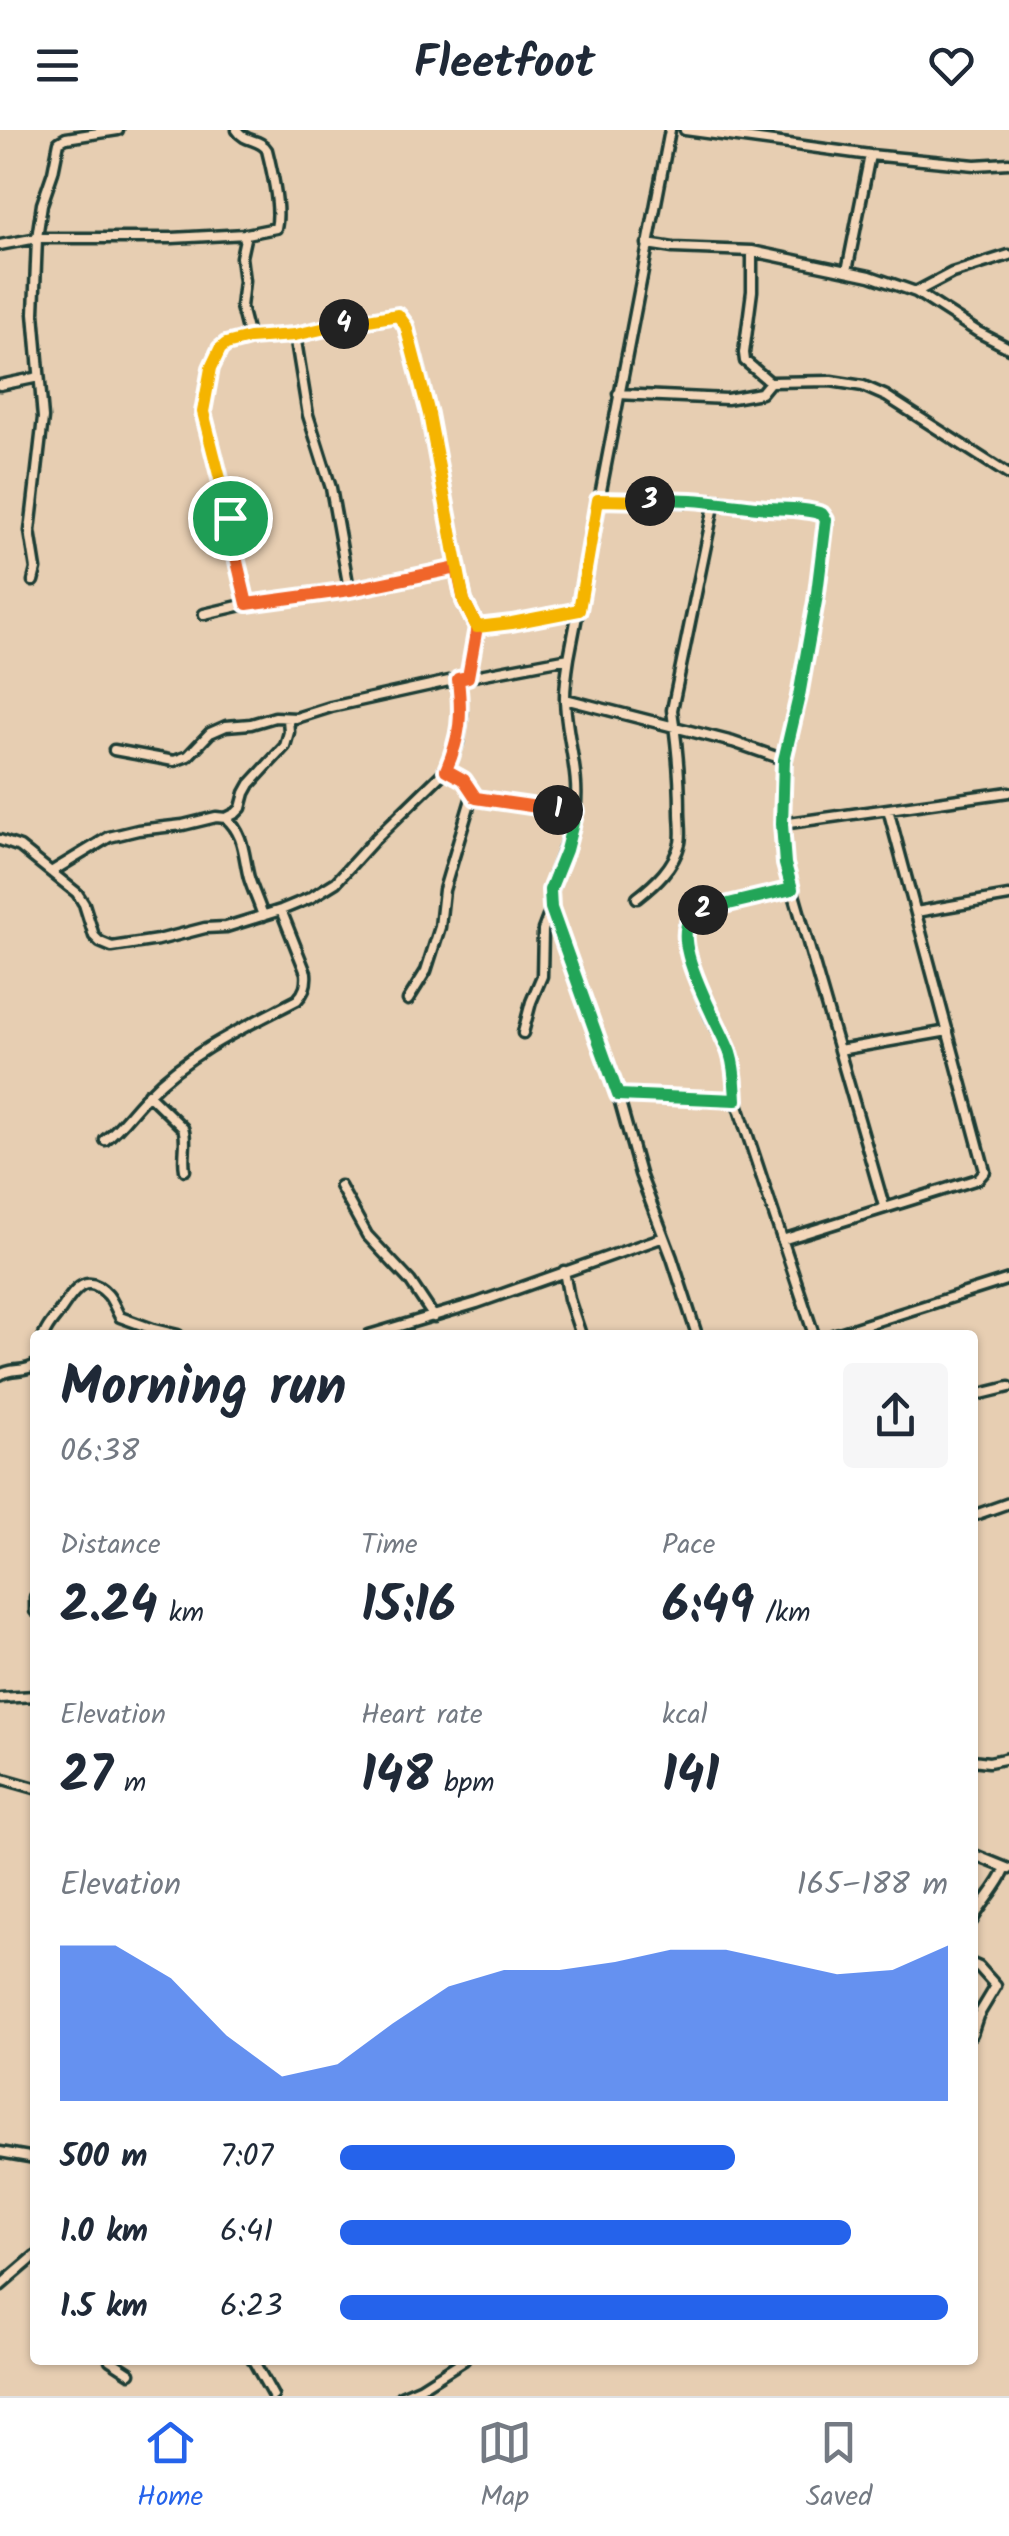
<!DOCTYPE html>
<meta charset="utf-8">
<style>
:root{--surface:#fff;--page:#f6f6f7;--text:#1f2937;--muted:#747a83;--line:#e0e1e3;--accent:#2563eb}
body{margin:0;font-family:Kalam,sans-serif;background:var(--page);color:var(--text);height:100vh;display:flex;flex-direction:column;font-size:38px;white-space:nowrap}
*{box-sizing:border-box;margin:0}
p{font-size:32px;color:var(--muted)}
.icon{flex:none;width:55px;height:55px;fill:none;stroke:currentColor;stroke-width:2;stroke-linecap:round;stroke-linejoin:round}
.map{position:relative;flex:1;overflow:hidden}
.details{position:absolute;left:30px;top:1200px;width:948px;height:1035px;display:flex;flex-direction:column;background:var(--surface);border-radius:10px;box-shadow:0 2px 8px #0004}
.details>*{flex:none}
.pin{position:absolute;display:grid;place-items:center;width:85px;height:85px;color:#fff;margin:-42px;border:5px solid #fff;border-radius:50%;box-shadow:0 2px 10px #0007}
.km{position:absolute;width:50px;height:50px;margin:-25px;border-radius:50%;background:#222;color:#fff;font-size:28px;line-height:50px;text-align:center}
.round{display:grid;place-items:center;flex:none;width:105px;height:105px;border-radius:10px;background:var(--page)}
.overview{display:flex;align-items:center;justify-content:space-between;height:170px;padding:0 30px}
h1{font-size:55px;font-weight:700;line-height:75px}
.stats{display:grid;grid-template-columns:repeat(3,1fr);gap:15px;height:170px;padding:10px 30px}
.stats div{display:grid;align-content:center}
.stats b{font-size:50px;font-weight:700}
.stats small{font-size:28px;font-weight:400}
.stats p{font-size:28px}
.chart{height:280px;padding:20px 30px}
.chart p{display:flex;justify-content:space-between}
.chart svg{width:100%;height:180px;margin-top:10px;fill:var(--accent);opacity:.7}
ul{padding:0 30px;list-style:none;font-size:32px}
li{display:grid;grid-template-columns:160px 120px 1fr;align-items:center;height:75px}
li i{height:25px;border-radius:12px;background:var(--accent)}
header{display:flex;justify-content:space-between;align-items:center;height:130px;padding:0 30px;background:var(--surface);font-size:45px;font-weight:700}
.tab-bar{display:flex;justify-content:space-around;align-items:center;height:140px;border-top:2px solid var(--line);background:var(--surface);font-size:28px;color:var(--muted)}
.tab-bar a{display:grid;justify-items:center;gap:5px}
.tab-bar .active{color:var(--accent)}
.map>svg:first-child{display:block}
</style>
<header><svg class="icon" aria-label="menu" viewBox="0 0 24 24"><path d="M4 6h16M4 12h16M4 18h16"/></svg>Fleetfoot<svg class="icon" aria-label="heart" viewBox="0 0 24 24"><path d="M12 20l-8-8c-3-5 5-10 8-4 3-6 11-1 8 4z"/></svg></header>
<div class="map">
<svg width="1009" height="2266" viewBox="0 0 1009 2266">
<rect width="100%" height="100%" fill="#e7ceb2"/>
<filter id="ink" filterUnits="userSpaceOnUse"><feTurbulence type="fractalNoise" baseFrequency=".01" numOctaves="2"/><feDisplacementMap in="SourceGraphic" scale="20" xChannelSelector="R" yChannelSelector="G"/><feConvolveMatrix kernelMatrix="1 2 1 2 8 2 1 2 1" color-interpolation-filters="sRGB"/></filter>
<g filter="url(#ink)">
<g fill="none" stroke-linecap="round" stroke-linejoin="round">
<defs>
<path id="minor" d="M670,0L569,528C567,541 565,554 565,567C565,605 581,644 575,682C570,714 547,748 551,779L618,965L640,1044L672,1128L697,1205
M685,0L870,25
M246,104L241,127L244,151L241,177L249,208
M647,114L673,118L752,121L870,146L916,162L978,202L1009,218
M0,115L37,108H172L246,104L276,98C281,79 272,40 267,20C260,8 245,13 237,0
M752,121V161L744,223L745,231L770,252L831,251L863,256L886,266L1009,345
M847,141L870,25L975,35L1009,33
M916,162L952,143L1009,125
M295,205L308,285L331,358L349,459
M0,255L39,247
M618,264L727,269L761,263L770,252
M598,371H715L765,378L810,380L822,384L825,390L816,471L799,566L785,630L782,694L785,733L884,1076
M33,451L36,439L30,401L43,288L34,183L37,108L42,74L53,42L59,12L66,8L118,0
M247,474L232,410L229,378L203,282L211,238L220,219L225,214L249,208L295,205L341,194L398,185L406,195L422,252L464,471L477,497L512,493L579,480
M204,484L247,474L349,459L457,438
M468,547L477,497
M565,569L733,612L785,630
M114,620L174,631L188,626L210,603L226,596L251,594L275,587L296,588L331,577L458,549L569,528
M447,639L464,650L476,669L576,681
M226,688C245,705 243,725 249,748C253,761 259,773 263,786
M782,694L1009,662
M0,710L20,717L77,763L84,774L94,806L100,812L112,817L158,810L205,798L226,797L281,780L310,768L336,752L375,709L447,639L458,612L462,584L458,549
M51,742L109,707L138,700L183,695L216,687L226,688L236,683L241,678L245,663L250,654L285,616L289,602L288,588
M792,759L696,782C690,786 688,787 686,794C681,813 703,869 711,887C717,899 725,909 730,923C735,938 735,954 736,970L814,1205
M637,768C655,754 674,737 680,713C682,704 680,692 680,682C680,648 677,614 672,580L715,371
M916,782L1009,766
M408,870L426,841L440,797L444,760L472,666
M523,903L531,872L542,846L543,800L551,779
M839,920L948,901
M148,964L183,998C188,1011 182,1025 185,1040
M618,965L736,970
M105,1010C123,996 133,979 149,964C191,921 245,897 297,870C305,862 307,854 306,843L281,780
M340,1056L367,1105L410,1151L434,1187
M782,1110L978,1049L985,1041L888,679
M564,1141L569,1169L581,1205
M44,1205C49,1193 56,1188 63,1177C75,1159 87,1142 108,1165C113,1171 116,1180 120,1187L153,1199L178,1205
M369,1205L477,1173L664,1107
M833,1205L1009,1149
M0,1245C11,1237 24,1243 35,1235
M972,1266L1009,1257
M972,1386L1009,1373
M35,1467V1481
M0,1568L35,1566
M972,1630L989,1632L1009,1628
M0,1648L35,1658
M972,1724L1009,1739
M972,1791C982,1772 998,1758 1006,1738
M972,1834L979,1837L996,1856L978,1886L972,1904
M0,2022L35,2028
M0,2156L35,2126
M110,2230L130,2243
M253,2230L273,2266
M401,2266L420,2258L464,2230"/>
</defs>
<use href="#minor" stroke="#1f3d34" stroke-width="15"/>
<use href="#minor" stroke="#f4d7ba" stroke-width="8"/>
</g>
</g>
<g fill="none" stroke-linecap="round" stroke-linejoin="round" filter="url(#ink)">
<defs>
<path id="split-1" d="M230,388L232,410L247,474L350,460L457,438L464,471L477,497L468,547L458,549C462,586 461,605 446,640L464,650L476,668L558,680"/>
<path id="split-2" d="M558,680L576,681L566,720L550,760L551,778L618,965L736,970C735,954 735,938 730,923C721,896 655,792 703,780"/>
<path id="split-3" d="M650,371C690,366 728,375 768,378C786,379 805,378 822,384L826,390L816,471L799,566L784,630L782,694L785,734L792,759L703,780"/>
<path id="split-4" d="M344,194L398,185L406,196L429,284L464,471L477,497L512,493L579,480L598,370L650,371"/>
<path id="split-5" d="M230,388L203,282L211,238L220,219L226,214L249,208L295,205L344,194"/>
</defs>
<use href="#split-1" stroke="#fff" stroke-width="20"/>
<use href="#split-2" stroke="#fff" stroke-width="20"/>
<use href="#split-3" stroke="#fff" stroke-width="20"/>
<use href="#split-4" stroke="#fff" stroke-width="20"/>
<use href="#split-5" stroke="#fff" stroke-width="20"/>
<use href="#split-1" stroke="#f0652b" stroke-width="12"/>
<use href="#split-2" stroke="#22a559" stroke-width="12"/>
<use href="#split-3" stroke="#22a559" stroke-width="12"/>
<use href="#split-4" stroke="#f5b400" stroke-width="12"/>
<use href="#split-5" stroke="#f5b400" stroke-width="12"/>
</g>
</svg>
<div class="pin" style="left:230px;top:388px;background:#1e9e55"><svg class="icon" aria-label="arrive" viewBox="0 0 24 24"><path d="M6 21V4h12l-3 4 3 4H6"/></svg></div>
<b class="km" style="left:558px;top:680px">1</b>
<b class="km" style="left:703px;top:780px">2</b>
<b class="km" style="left:650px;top:371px">3</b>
<b class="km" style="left:344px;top:194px">4</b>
<section class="details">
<div class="overview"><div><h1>Morning run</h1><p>06:38</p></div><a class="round"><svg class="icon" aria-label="share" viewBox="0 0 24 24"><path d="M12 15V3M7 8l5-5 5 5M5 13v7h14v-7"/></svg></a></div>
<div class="stats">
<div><p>Distance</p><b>2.24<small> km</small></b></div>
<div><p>Time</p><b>15:16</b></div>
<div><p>Pace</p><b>6:49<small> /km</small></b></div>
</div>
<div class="stats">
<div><p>Elevation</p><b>27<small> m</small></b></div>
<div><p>Heart rate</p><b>148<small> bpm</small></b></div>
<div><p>kcal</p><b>141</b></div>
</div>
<div class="chart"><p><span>Elevation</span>165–188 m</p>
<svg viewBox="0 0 160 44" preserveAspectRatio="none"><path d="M0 44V6L10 6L20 14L30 28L40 38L50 35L60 25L70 16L80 12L90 12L100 10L110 7L120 7L130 10L140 13L150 12L160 6V44z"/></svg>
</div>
<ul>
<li><b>500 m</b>7:07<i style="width:65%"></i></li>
<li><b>1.0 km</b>6:41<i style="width:84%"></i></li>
<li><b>1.5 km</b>6:23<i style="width:100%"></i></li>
</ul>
</section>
</div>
<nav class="tab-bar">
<a class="active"><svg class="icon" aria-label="home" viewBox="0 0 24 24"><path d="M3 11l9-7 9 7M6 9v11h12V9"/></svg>Home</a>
<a><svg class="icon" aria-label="map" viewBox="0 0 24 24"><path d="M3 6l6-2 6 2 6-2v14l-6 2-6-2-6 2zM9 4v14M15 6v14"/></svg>Map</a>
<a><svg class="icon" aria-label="saved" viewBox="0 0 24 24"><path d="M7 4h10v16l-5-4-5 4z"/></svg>Saved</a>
</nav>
